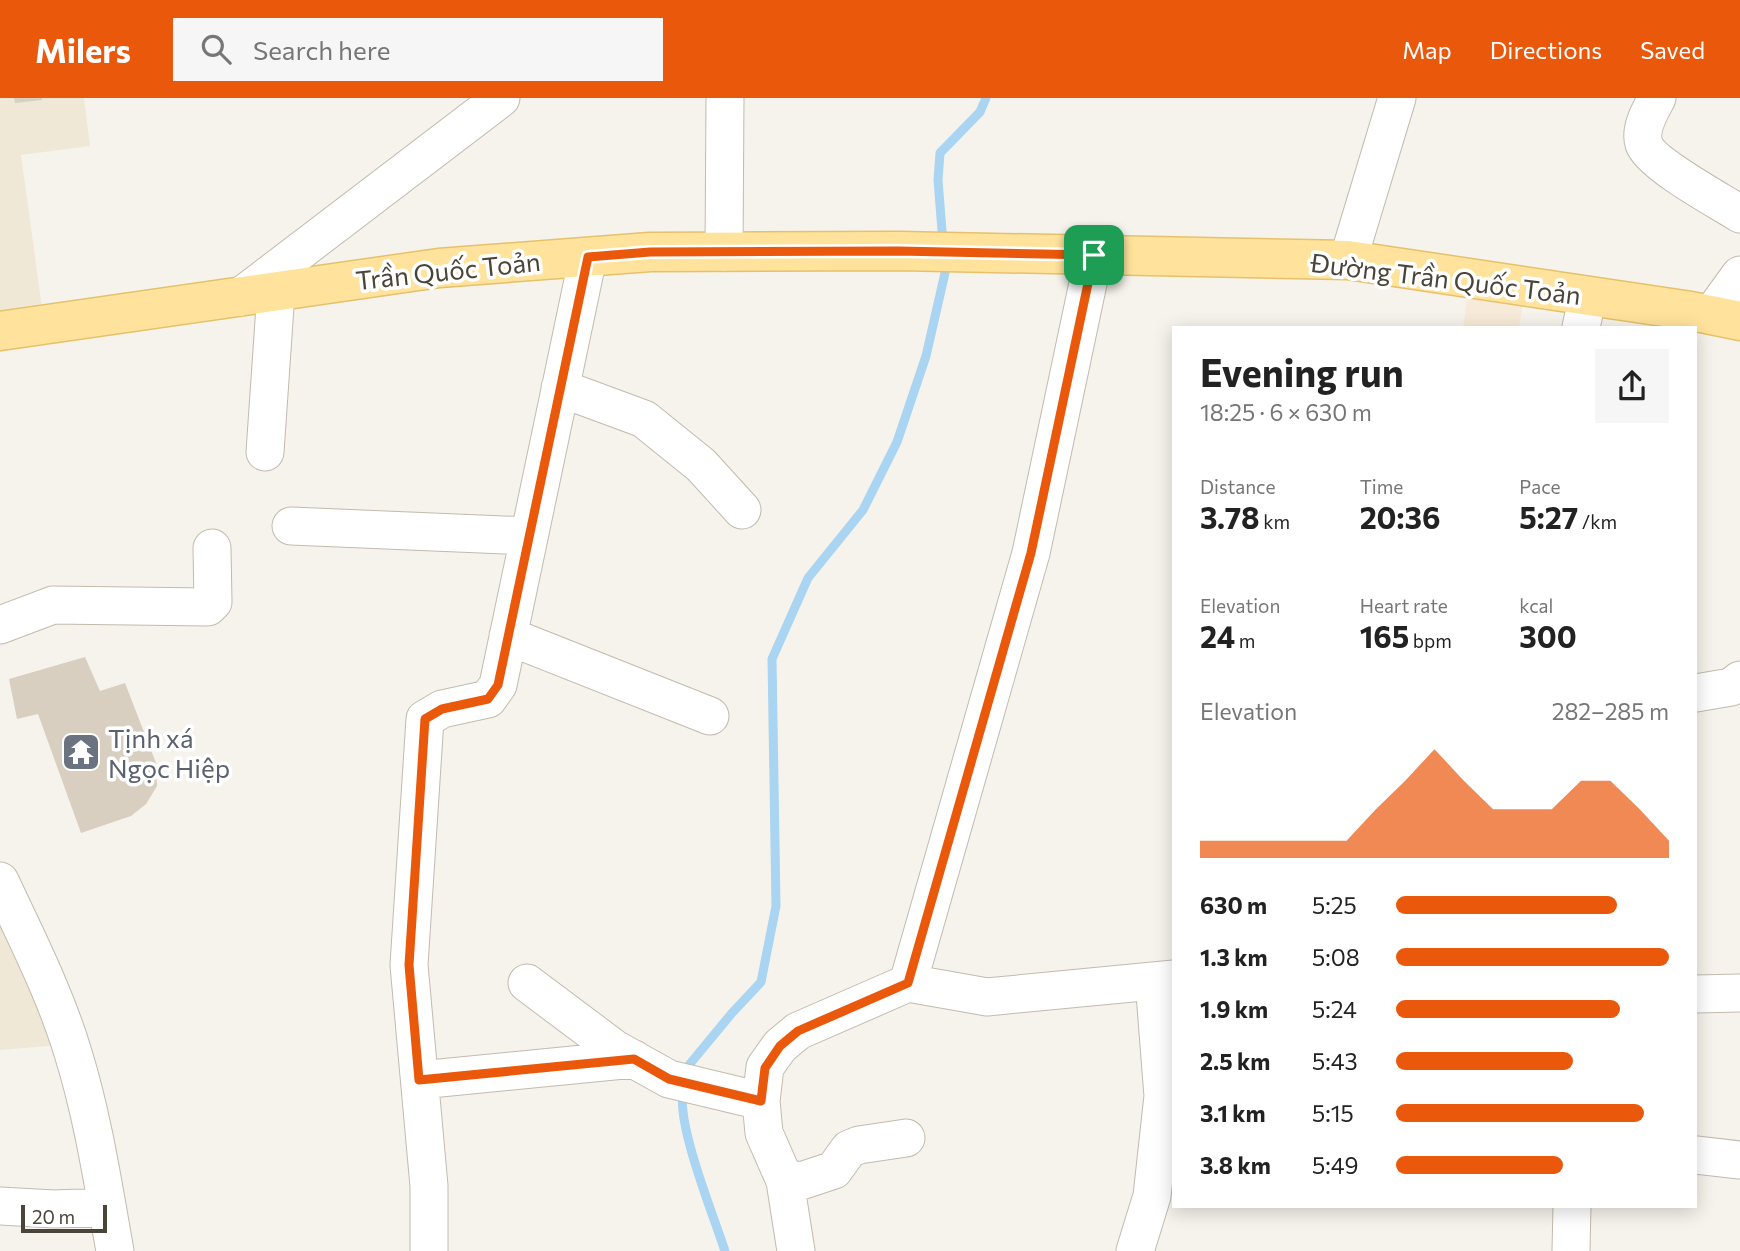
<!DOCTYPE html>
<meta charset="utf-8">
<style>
:root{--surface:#fff;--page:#f6f6f6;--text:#222;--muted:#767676;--accent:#ea580c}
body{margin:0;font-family:Commissioner,sans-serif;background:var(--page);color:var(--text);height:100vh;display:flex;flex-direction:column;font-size:26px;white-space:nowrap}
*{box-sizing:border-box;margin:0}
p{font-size:23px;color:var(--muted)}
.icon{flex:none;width:38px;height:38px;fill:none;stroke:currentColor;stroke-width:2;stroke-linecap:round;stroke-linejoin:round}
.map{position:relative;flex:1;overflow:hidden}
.sheet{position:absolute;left:1172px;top:228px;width:525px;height:882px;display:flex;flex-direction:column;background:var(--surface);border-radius:0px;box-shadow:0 4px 18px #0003}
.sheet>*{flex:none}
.scale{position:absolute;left:21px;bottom:18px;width:86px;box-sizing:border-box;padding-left:7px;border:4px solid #4b4439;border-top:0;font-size:19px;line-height:24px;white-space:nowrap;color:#4b4439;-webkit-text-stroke:5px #fff;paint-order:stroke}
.pin{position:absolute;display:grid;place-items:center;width:60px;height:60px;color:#fff;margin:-30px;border-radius:14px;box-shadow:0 4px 10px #0006}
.round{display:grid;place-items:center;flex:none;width:74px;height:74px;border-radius:0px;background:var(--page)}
.summary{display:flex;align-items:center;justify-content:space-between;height:119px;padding:0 28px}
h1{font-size:38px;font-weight:700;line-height:52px}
.stats{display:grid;grid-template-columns:repeat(3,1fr);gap:10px;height:119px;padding:7px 28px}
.stats div{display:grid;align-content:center}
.stats b{font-size:30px;font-weight:700}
.stats small{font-size:19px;font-weight:400}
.stats p{font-size:19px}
.chart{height:196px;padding:14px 28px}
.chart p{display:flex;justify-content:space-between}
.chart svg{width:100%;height:126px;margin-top:7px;fill:var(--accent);opacity:.7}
ul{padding:0 28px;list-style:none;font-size:23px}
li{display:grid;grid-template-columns:112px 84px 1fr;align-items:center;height:52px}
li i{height:18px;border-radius:9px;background:var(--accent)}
header{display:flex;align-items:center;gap:42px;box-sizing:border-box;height:98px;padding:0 35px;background:var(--accent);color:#fff}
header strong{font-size:33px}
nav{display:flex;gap:38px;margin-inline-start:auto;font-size:24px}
.search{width:490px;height:63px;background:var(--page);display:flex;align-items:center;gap:18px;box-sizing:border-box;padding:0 24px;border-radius:0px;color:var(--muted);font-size:26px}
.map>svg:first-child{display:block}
</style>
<header>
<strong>Milers</strong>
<div class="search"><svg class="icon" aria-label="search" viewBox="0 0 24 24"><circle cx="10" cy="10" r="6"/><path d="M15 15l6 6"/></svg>Search here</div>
<nav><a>Map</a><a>Directions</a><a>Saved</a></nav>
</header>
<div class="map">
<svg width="1740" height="1153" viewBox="0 0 1740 1153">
<rect width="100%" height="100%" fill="#f6f3ec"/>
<path fill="#f7ead8" d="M1468,196L1523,204L1519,229H1463Z"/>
<path fill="#efe8d6" d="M0,0H84L90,48L21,57L42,210L0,217Z
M0,806L60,947L0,952Z"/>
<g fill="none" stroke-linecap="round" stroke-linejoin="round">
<path stroke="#a9d4f2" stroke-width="9" d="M943,145L938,82L940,55L980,14L986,0
M687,977L689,967L732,915L761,884L776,808L772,561L808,480L863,412L897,344L926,258L945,175L944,163
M683,994C677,1028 713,1116 725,1153"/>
</g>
<path fill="#d8cfc1" d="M14,0H42V2L15,5Z
M85,559L100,593L125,585L156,665L157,688L146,706L131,718L81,735L38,616L17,621L9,581Z"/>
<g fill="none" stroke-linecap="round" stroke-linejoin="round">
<defs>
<path id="minor" d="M1657,0C1650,13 1639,31 1644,46C1651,66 1720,103 1740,116
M724,154L725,0
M1348,162L1397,0
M240,199L501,0
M1711,217L1740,177
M1581,229L1588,198
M560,290L644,321L701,367L742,412
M265,354L276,194
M291,428L529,438
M0,527L53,507L208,509L213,504L212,450
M508,538L710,618
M1696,595L1731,589L1740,582
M0,783C26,839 55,895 73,955C93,1019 103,1086 115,1153
M527,885L615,951L669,981L761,1003
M908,885L987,899L1174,881
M1696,896L1740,895
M420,982L634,961
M1696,1057L1740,1062
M785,1083L804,1082L834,1072L849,1051L859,1047L906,1040
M0,1108L54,1111L107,1109
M429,1153V1088L409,867L425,621L442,611L488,601L498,587L588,159
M796,1153L785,1083L764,1035L761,1003L765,969L780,948L798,933L908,885L1031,455L1094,157
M1135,1153L1152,1098L1163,998L1154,883
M1571,1153L1572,1108"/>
<path id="major" d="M0,233L439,170L650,154L898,153L1348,162L1691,213L1740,223"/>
</defs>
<use href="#minor" stroke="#c2bbae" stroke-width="39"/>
<use href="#major" stroke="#e6c16a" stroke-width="41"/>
<use href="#minor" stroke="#fff" stroke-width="37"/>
<use href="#major" stroke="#ffe39c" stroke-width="38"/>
</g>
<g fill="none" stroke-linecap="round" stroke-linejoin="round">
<defs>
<path id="route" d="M898,153L1094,157L1031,455L908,885L798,933L780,948L765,970L761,1003L669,981L634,961L419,982L409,867L425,621L442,611L488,601L498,587L588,159L650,154Z"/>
</defs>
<use href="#route" stroke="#fff" stroke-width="14"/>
<use href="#route" stroke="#ea580c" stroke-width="9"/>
</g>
<defs>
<symbol id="temple-square" viewBox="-11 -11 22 22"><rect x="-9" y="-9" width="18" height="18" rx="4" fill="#6b7280" stroke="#fff"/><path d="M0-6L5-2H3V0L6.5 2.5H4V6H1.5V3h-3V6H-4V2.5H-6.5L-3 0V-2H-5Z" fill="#fff"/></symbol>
</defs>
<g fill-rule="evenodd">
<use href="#temple-square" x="59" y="632" width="44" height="44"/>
</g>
<g text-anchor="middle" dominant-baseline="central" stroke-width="7" stroke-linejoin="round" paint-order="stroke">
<g font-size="26" fill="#4b4439" stroke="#fff">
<text transform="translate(448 172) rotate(-6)">Trần Quốc Toản</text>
<text transform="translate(1446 180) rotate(7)">Đường Trần Quốc Toản</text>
</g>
<g font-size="26" fill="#5b616d" stroke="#fff" text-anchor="start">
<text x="108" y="639">Tịnh xá<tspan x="108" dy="30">Ngọc Hiệp</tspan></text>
</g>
</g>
</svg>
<div class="scale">20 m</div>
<div class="pin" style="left:1094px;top:157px;background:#1e9e55"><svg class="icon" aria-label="arrive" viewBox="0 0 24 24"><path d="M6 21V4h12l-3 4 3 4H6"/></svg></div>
<section class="sheet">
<div class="summary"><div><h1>Evening run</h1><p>18:25 · 6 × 630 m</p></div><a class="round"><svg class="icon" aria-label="share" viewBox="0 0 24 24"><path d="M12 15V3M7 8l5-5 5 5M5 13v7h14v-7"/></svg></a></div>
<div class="stats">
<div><p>Distance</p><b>3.78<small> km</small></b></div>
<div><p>Time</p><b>20:36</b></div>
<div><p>Pace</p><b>5:27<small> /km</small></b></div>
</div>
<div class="stats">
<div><p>Elevation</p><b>24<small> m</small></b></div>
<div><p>Heart rate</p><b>165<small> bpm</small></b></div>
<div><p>kcal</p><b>300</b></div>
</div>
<div class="chart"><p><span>Elevation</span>282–285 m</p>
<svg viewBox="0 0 160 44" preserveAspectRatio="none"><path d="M0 44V38L10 38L20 38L30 38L40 38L50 38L60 27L70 17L80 6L90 17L100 27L110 27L120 27L130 17L140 17L150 27L160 38V44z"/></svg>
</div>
<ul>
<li><b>630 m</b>5:25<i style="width:81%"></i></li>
<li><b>1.3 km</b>5:08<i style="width:100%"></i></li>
<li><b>1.9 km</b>5:24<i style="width:82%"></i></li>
<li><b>2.5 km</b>5:43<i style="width:65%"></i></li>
<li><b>3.1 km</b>5:15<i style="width:91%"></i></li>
<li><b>3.8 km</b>5:49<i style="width:61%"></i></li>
</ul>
</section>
</div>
